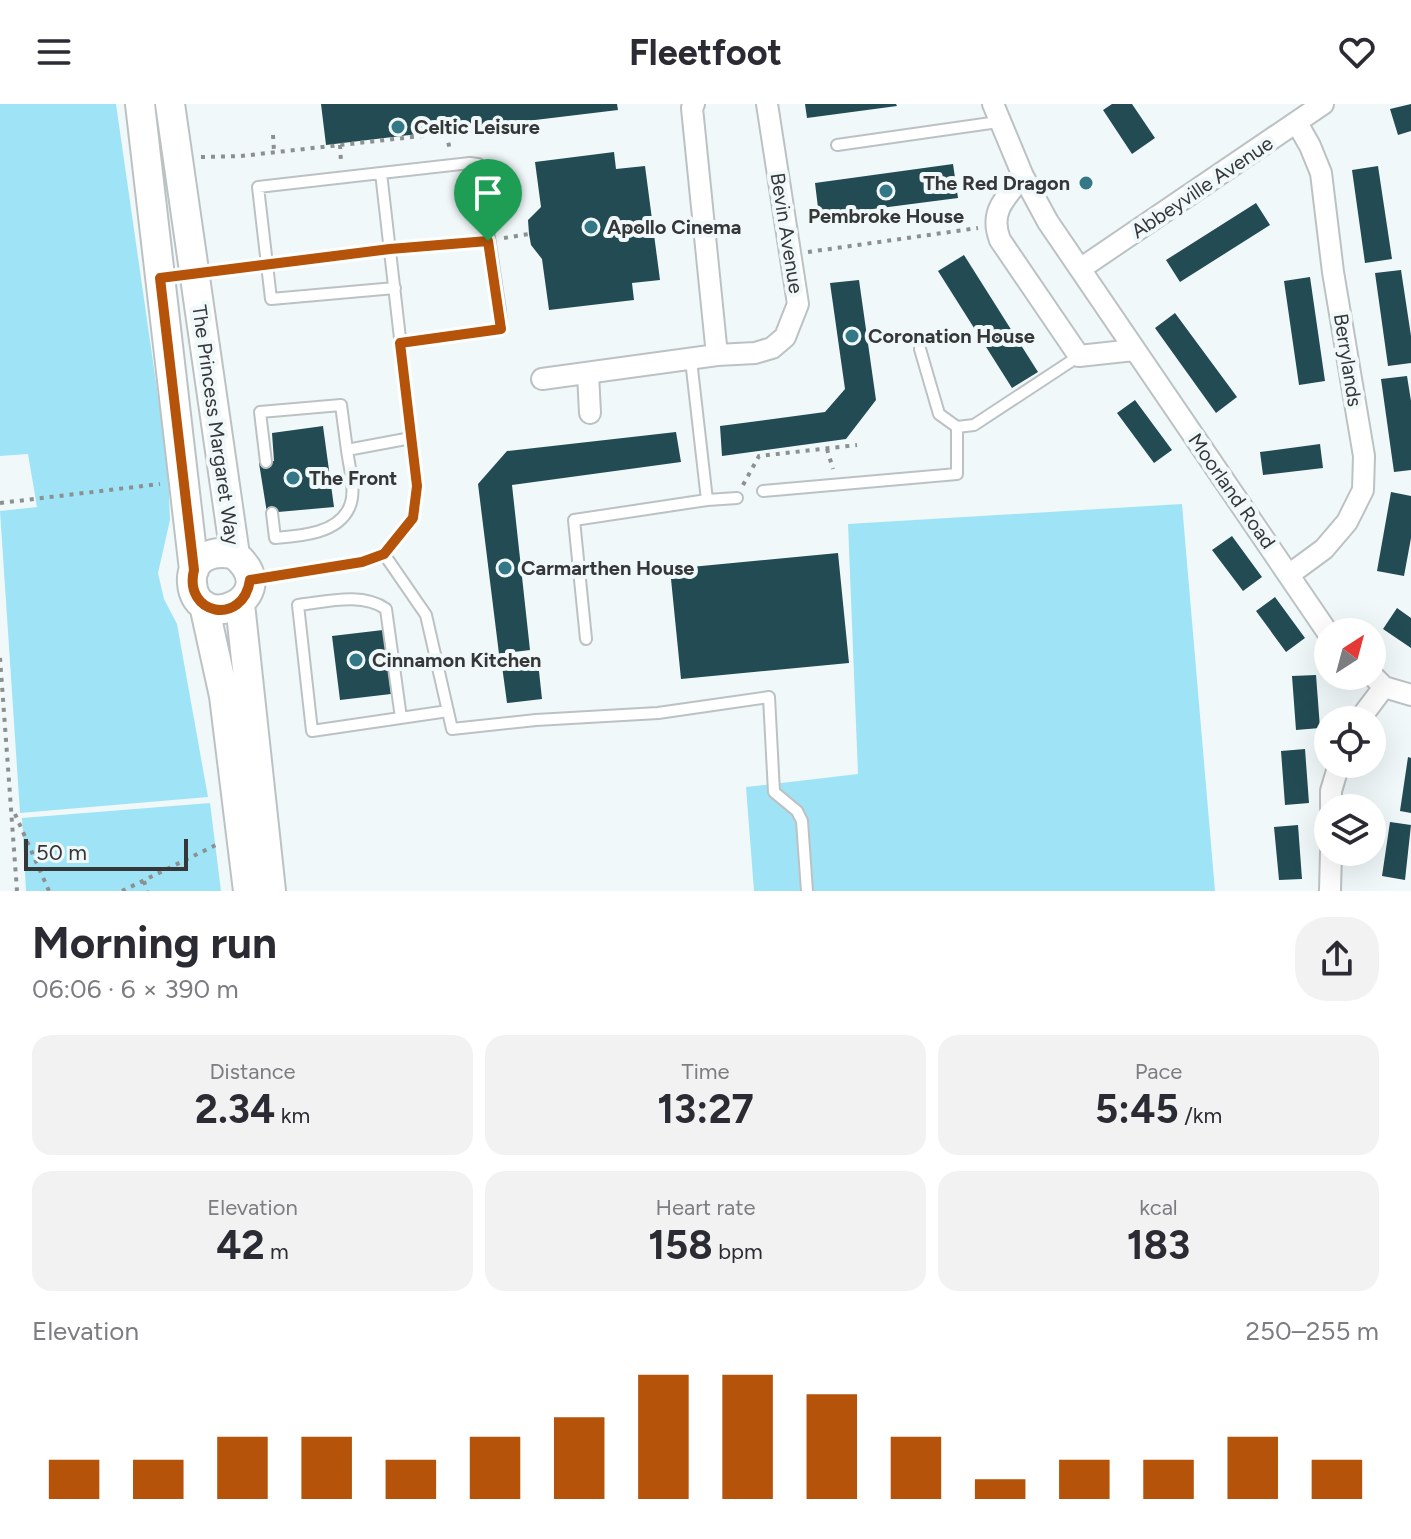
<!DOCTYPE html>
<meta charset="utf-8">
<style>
:root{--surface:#fff;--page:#f2f2f3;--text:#2b2b33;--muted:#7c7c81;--accent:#b45309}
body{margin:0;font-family:Figtree,sans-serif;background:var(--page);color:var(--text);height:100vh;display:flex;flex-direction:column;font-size:30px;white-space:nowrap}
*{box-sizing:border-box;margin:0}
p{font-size:26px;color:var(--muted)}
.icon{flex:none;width:44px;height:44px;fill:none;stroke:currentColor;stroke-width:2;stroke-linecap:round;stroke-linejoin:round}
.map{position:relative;height:787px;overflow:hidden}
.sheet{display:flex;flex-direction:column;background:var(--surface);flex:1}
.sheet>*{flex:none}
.needle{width:52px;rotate:36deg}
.controls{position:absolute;left:1314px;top:514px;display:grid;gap:16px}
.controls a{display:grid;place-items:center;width:72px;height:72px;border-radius:50%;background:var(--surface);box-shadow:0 8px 32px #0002;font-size:40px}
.scale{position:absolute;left:24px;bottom:20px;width:164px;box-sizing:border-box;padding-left:8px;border:4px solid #353738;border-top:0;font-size:22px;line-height:28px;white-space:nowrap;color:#353738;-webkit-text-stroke:6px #f1f8f9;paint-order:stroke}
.pin{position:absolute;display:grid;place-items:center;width:68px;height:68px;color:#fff;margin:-82px -34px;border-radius:50% 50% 50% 0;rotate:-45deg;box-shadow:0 0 8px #0007}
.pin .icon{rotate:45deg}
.round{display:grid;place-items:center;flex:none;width:84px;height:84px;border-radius:32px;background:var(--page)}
.overview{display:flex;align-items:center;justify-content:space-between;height:136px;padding:0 32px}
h1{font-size:44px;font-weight:700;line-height:60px}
.metrics{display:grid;grid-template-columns:repeat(3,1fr);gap:12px;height:136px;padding:8px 32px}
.metrics div{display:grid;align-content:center;border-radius:20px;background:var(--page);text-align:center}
.metrics b{font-size:40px;font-weight:700}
.metrics small{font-size:22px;font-weight:400}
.metrics p{font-size:22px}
.chart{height:224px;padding:16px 32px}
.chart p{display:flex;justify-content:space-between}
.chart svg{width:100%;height:144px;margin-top:8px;stroke:var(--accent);stroke-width:6}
header{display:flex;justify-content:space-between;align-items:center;height:104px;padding:0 32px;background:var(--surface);font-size:36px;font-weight:700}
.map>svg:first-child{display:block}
</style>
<header><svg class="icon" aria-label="menu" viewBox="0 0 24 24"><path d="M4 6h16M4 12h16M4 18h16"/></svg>Fleetfoot<svg class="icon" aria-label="heart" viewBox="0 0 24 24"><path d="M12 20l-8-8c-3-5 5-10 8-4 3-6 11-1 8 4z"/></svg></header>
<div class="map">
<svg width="1411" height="787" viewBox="0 0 1411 787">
<rect width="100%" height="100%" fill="#f1f8f9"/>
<path fill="#9fe4f6" d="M0,0H116L168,362L170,416L158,469L164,495L177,520L208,693L20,709L0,407L37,403L28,350L0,352Z
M1182,400L1215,787H754L746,683L858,670L848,420Z
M210,699L221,787H26L22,714Z"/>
<path fill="#234b54" d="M321,0H617L618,6L326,41Z
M805,0H896L897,2L807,14Z
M1112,0H1132L1155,34L1132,50L1103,6Z
M1411,0V27L1398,31L1390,5Z
M614,48L616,65L645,62L660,176L632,179L634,196L549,206L542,155L531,141L529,130L528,116L541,103L535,58Z
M953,60L958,94L819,112L815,79Z
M1378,62L1392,155L1365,159L1352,66Z
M1256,99L1270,121L1180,178L1166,156Z
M964,151L1038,268L1012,284L938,167Z
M1401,166L1411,232V259L1388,262L1375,169Z
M1310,173L1325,277L1299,281L1284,177Z
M859,176L876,296L846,335L722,352L720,322L825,308L845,285L830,179Z
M1175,209L1237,293L1216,309L1155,224Z
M1407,272L1411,297V366L1394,368L1381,275Z
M1135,296L1172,346L1154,359L1117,309Z
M323,322L334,403L267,409L259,359L274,357L272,329Z
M676,328L681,358L512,381L530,546L499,550L478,380L507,347Z
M1320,340L1323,364L1263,371L1260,348Z
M1391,388L1411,392V434L1404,472L1377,467Z
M1232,432L1262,473L1243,487L1212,446Z
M838,449L849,559L681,575L670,465Z
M1275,493L1305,534L1286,548L1256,507Z
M1397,504L1411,514V544L1383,525Z
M383,526L391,590L340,596L332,532Z
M538,558L542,595L507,599L502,562Z
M1316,571L1320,624L1296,626L1292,572Z
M1305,645L1309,699L1285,701L1281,647Z
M1408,653L1411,654V709L1400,707Z
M1390,718L1411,721L1405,776L1382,772Z
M1298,721L1302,775L1279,776L1274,723Z"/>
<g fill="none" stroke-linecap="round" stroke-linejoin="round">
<defs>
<path id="lane" d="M837,41L998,18
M381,69L470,59L478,60L500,207L501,225L400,239
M920,245L939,310L957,323L974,321L1079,252
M266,358L260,308L341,301L347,346
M763,387L957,370V323
M707,396L737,394
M272,409L275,434C300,432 337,430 349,404C357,388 349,363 347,346L411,334
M384,450L426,511L452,625L536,616L658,609L769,593L774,688L797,707L802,717L807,787
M252,476L362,458L384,450L413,414L417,382L381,69L258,83L271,195L395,184
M586,535L574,416L707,396L691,256
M401,614L386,505C362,488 326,498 298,501L312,627L448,607"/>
<path id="street" d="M694,0L692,4L717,251L755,249L772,244L785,233L798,200L767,0
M993,0L1023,72L1048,118L1328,529
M1023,72C1005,94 989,108 1000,136L1079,252L1134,246
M1080,165L1323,0
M588,270L590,309
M542,275L717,251
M1290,470L1324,445L1347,418L1363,386L1364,352L1333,168L1321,69L1310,42L1297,19
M1372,571L1384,583L1411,591
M1359,616L1384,583
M1331,704V687L1339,660
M1330,787L1331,748"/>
<path id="secondary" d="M140,0L194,466
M170,0L235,451C286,494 196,533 192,479C190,453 214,445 235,451
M240,500L271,787
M204,501L224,592L248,787"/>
</defs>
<use href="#lane" stroke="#bcc2c3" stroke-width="14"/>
<use href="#street" stroke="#bcc2c3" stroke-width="24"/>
<use href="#secondary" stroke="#bcc2c3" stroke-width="32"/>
<path stroke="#8c9091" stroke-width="4" stroke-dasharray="4 6" stroke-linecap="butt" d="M446,29L450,46
M273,31L274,48
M340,41L341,58
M201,53L241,52L521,21
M504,134L529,130
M405,144L475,138
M808,148L978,124
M281,159L376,147
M218,167L253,162
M827,345L833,365
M743,381L759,352L857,341
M0,399L160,380
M0,554L17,787
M15,710L49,787
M144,777L147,787
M122,787L218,740"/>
<use href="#lane" stroke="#fff" stroke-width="10"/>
<use href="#street" stroke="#fff" stroke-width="20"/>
<use href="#secondary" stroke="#fff" stroke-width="28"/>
</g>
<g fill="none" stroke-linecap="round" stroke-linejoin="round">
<defs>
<path id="route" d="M488,137L501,225L400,239L417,382L413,414L384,450L362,458L250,476C243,523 183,511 194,466L160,174L390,145Z"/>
</defs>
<use href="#route" stroke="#fff" stroke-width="16"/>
<use href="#route" stroke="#b45309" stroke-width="10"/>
</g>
<g fill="#347888" stroke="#f1f8f9" stroke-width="3">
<circle cx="398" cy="23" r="8"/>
<circle cx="1086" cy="79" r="8"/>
<circle cx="886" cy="87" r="8"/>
<circle cx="591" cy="123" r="8"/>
<circle cx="852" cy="232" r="8"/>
<circle cx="293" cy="374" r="8"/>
<circle cx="505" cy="464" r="8"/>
<circle cx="356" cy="556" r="8"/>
</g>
<g text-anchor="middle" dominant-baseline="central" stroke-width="8" stroke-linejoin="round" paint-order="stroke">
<g font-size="20" font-weight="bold" fill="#353738" stroke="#f1f8f9" text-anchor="start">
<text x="414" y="23">Celtic Leisure</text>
<text x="1070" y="79" text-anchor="end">The Red Dragon</text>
<text x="886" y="112" text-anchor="middle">Pembroke House</text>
<text x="607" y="123">Apollo Cinema</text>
<text x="868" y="232">Coronation House</text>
<text x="309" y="374">The Front</text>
<text x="521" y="464">Carmarthen House</text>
<text x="372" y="556">Cinnamon Kitchen</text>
</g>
<g font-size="20" fill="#353738" stroke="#f1f8f9">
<text transform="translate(1202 83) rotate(-34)">Abbeyville Avenue</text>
<text transform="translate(787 129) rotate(81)">Bevin Avenue</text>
<text transform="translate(1348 256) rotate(81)">Berrylands</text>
<text transform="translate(216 321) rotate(82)">The Princess Margaret Way</text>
<text transform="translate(1232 387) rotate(55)">Moorland Road</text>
</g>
</g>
</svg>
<div class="controls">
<a><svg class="needle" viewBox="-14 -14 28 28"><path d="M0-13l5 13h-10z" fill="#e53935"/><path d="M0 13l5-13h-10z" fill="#7c7c81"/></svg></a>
<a><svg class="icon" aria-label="locate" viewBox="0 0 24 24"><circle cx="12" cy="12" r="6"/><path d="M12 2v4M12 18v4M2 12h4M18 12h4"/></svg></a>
<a><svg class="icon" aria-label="layers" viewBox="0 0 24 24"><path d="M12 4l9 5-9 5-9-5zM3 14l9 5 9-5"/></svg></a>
</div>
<div class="scale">50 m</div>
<div class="pin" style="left:488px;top:137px;background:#1e9e55"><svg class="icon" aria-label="arrive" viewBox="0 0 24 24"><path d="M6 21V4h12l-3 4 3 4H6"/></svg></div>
</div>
<section class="sheet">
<div class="overview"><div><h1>Morning run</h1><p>06:06 · 6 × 390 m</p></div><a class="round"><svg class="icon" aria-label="share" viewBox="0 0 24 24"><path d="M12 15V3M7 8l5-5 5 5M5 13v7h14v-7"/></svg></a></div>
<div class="metrics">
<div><p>Distance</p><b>2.34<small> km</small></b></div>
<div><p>Time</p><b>13:27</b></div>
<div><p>Pace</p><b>5:45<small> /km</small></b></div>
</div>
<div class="metrics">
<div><p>Elevation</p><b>42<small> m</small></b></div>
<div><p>Heart rate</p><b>158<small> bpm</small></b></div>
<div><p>kcal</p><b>183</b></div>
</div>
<div class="chart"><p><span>Elevation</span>250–255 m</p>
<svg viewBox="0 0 160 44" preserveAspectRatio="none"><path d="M5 44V32M15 44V32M25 44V25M35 44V25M45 44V32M55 44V25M65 44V19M75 44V6M85 44V6M95 44V12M105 44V25M115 44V38M125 44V32M135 44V32M145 44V25M155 44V32"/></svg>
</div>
</section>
